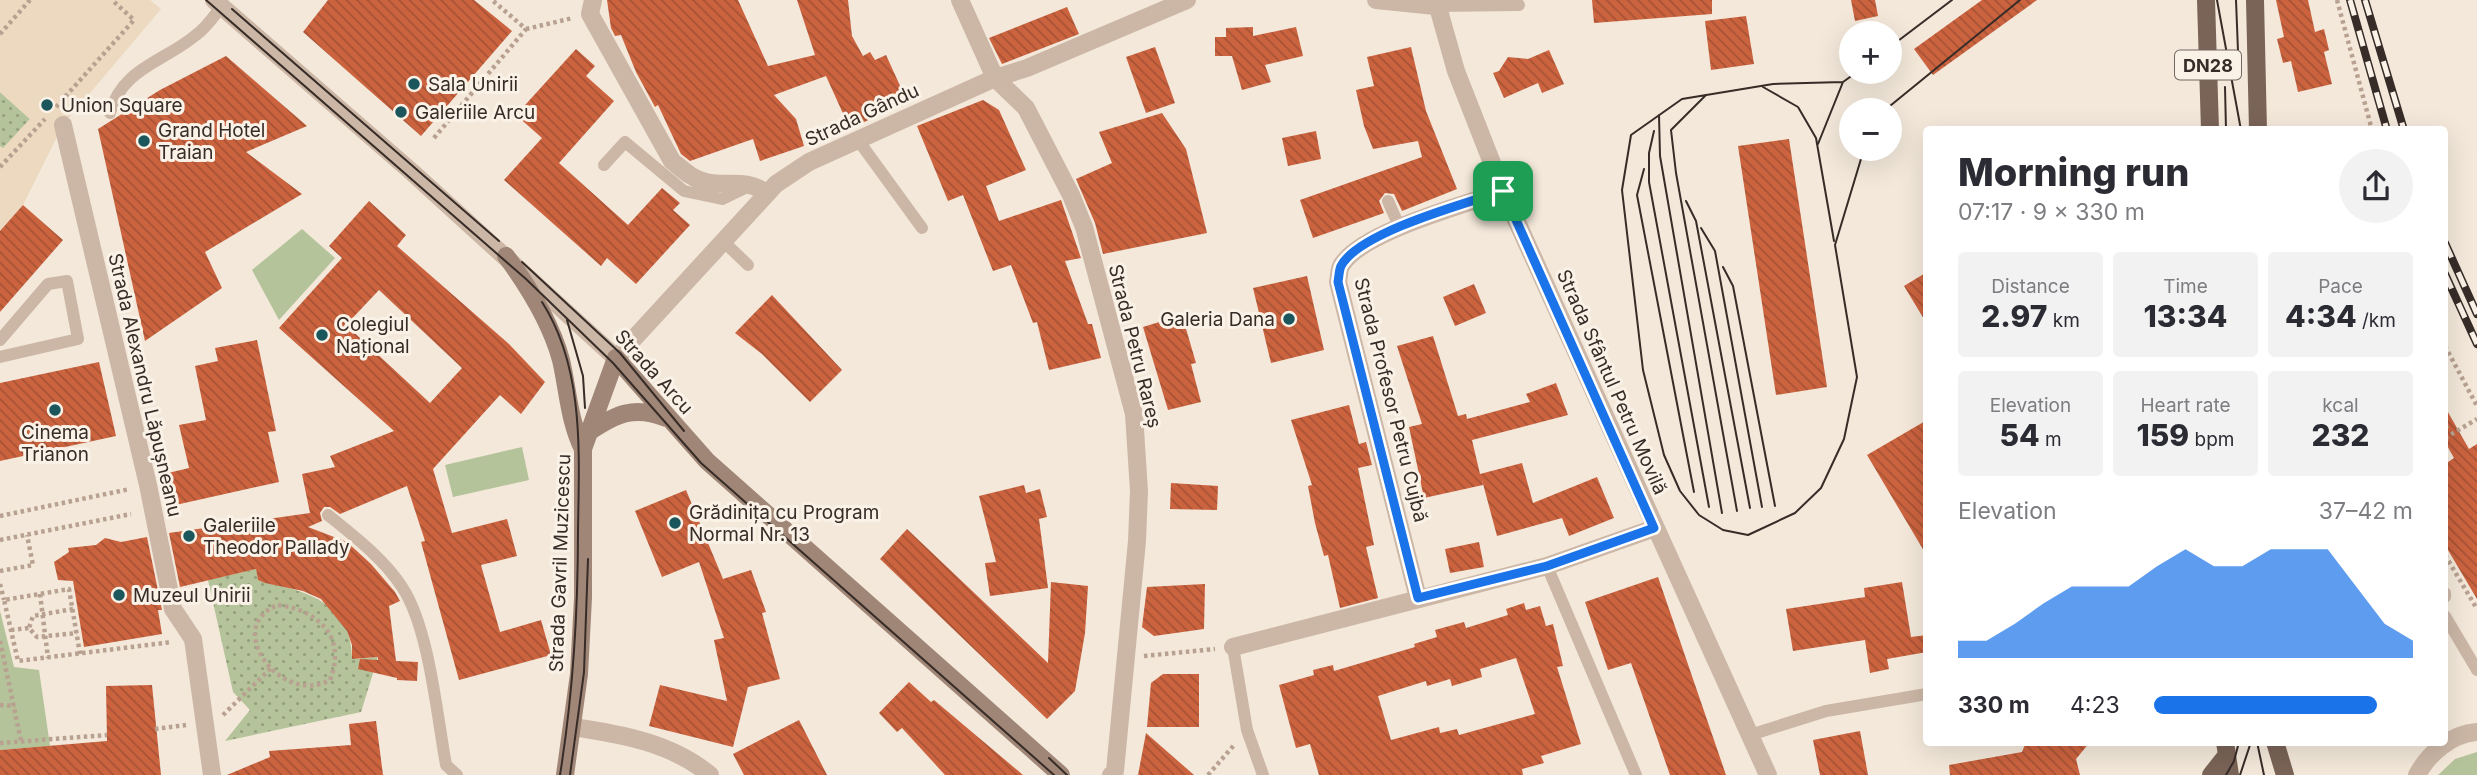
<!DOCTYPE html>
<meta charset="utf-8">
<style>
:root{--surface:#fff;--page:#f2f2f3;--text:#2b2b33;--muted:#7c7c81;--accent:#1a73e8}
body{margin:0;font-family:Inter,sans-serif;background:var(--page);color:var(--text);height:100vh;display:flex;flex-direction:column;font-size:26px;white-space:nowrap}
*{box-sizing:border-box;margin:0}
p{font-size:23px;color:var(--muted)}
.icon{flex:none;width:38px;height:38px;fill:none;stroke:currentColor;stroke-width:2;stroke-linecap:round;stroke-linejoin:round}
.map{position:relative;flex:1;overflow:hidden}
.drawer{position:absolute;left:1923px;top:126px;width:525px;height:620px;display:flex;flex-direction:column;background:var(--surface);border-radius:7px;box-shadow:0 7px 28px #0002}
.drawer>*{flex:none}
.fabs{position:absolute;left:1839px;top:21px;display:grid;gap:14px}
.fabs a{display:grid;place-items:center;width:63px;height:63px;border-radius:50%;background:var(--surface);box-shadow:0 7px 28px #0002;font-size:35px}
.pin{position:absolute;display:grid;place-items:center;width:60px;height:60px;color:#fff;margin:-30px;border-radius:14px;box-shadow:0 4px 10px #0006}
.round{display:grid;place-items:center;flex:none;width:74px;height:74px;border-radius:37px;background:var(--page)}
.headline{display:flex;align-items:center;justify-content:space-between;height:119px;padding:0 35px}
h1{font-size:38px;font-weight:800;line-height:52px}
.figures{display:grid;grid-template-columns:repeat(3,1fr);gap:10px;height:119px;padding:7px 35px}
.figures div{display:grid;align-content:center;border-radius:7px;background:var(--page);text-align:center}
.figures b{font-size:30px;font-weight:800}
.figures small{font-size:19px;font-weight:400}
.figures p{font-size:19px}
.chart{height:196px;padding:14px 35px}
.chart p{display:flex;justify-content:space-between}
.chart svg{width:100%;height:126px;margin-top:7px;fill:var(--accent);opacity:.7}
ul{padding:0 35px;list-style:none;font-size:23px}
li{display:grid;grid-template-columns:112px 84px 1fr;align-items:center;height:52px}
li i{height:18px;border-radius:9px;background:var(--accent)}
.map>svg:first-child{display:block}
</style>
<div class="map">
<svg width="2477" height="775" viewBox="0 0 2477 775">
<defs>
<pattern id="grass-dots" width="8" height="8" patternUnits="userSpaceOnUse" patternTransform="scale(1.75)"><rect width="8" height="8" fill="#b4c399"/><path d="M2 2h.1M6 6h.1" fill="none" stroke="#939f7d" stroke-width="1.8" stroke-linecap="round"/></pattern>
<pattern id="building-back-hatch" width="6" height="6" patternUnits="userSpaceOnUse" patternTransform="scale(1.75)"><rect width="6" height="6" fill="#cc633f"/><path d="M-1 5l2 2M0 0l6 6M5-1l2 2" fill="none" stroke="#a65235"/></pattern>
</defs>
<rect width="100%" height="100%" fill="#f3e8da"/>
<path fill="url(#grass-dots)" d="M0,92L30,119L3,149L0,146Z
M256,569L258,580C304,591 352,601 352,659L378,657L361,712L225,741L250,710L233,692L208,580Z"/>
<path fill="#b4c399" d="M302,229L335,258L279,320L252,270Z
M522,447L529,480L453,497L445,465Z
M0,611L14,667L39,670L50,746L0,750Z
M2477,752V775H2438L2455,759Z"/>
<path fill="#ecd9c0" d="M0,0H150L161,9L63,125L23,205L0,231V146L3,148L30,119L0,92Z"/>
<path fill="url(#building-back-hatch)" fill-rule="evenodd" d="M328,0H474L512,31L421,136L303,32Z
M607,0H738L768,66L815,55L797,0H848L852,36L863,56L870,52L875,60L886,55L907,101L850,129L826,76L774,95L796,119L804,146L760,161L753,139L690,161L681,154L658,105L655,107L636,72L621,35L615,36L611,28Z
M1592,0H1712V14L1594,23Z
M1851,0H1875L1878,16L1855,21Z
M1982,0H2037L1933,75L1914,49Z
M2276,0H2308L2315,32L2324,29L2329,50L2324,52L2332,84L2298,92L2291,61L2283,63L2277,39L2284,37Z
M1067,7L1079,34L1002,64L989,38Z
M1746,16L1754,64L1711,70L1705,21Z
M1253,27V36L1296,27L1303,56L1265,65L1271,82L1242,90L1232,56H1215V37H1226V28Z
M1155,47L1175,103L1146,113L1126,57Z
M1411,47L1426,111L1457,189L1402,211L1394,194L1385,193L1379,201L1384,213L1313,238L1300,200L1422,157L1418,141L1373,149L1364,126L1356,90L1374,86L1367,57Z
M576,49L595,66L586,76L614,101L559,163L628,225L662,188L680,203L673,210L690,225L636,284L607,258L601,266L504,180L542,138L516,115Z
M1549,50L1564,84L1542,93L1538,83L1504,98L1493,73L1499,71L1508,57L1528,59Z
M226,56L307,126L246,152L302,194L205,252L222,288L145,341L98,129L160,90Z
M983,100L999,110L1026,170L986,186L999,221L1061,200L1081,258L1065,261L1088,324H1092L1101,358L1049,370L1037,322L1033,323L1011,265L993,271L963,195L948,201L917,126Z
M1162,113L1186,149L1207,233L1103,254L1095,223L1076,179L1112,163L1099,132Z
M1316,131L1321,159L1288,166L1282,138Z
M1789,139L1827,387L1776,395L1738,146Z
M369,201L406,235L397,246L509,344L545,382L521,414L500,395L433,469L452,533L507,519L517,556L481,565L500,632L541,620L551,655L459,680L421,542L425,541L407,486L340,514L330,507H324L320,513L322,521L308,527L347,542L371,564L395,592L400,601L389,606L396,661L418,662L417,681L397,680V678L358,669L360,659L378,660V657L352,659V645L347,631L321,599L303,591L265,583L258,580L256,569L180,587L169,533L310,513L302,474L335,467L330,456L394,431L279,328L342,258L329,246ZM379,290L462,368L430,403L346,325Z
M23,205L63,240L0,312V231Z
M1927,272V324L1904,286Z
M1307,276L1324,350L1271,363L1253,288Z
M1474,284L1486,313L1455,326L1443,297Z
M772,295L842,370L810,402L762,354L735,333Z
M1182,315L1196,363L1191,364L1201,402L1168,410L1143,327Z
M1433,336L1458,416L1466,414L1467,419L1530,402L1526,394L1556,383L1568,415L1472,440L1480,474L1522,463L1533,503L1597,477L1614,518L1569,536L1562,518L1497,536L1482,480L1483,485L1424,498L1409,427L1422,424L1397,346Z
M257,340L276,431L268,432L279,482L171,506L164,474L189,468L179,425L206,420L195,366L218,361L215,348Z
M99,362L116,436L0,461V383Z
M1349,405L1359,444L1366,442L1372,465L1358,468L1374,545L1366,547L1378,598L1340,608L1328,555L1324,556L1315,523L1308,486L1312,485L1291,420Z
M2445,407L2469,449L2477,444V599L2445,545V464L2454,458L2445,442Z
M1927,420V556L1867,455Z
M1171,483L1218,486L1217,510L1170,509Z
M1024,485L1026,493L1040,489L1047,517L1039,519L1048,588L990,596L985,563L996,562L979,496Z
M686,490L723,579L751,570L766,612L762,613L780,679L748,687L733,747L649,726L660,685L727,701L714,640L724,638L699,562L662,577L635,511Z
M907,529L1048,663L1051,582L1088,586L1085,633L1075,691L1047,719L880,559Z
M147,537L162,610H158L162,634L84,647L73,581L58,580L54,562L69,552L68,548L96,545L105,538L121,542Z
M1479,542L1484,567L1450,573L1445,549Z
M1658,577L1726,775H1670L1631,663L1608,670L1585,602Z
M1902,582L1911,637L1927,635V652L1887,659L1889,669L1870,673L1865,640L1793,651L1786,609L1865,597L1864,588Z
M1205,584L1204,629L1154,636L1142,627L1147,587Z
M1524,603L1526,610L1540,606L1546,626L1553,624L1563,666L1557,667L1581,744L1541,756L1544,763L1522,769L1523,775H1319L1310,744L1296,748L1279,685L1314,675L1313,670L1333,665L1334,671L1415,647L1414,644L1437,637L1435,630L1464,622L1466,628L1508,615L1506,609ZM1516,658L1535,714L1459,735L1457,729L1440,733L1439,727L1391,740L1378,696L1426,681L1427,686L1450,679L1452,686L1482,677L1480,669Z
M1163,674H1199V727H1147L1151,683Z
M909,682L931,702L934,700L1023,775H945L902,728L897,732L879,713Z
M152,685L161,775H0V750L107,741L106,686Z
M799,720L827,775H744L733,754Z
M376,721L383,775H227L270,757L269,751L351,745L349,724Z
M1860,731L1868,775H1820L1813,740Z
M1146,733L1194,775H1138Z
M2026,742H2090L2076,759L2080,775H1950L1949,765L2022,752Z"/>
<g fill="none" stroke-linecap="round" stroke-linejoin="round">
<path stroke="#b8a190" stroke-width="4.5" stroke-dasharray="3.5 3.5" stroke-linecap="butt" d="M2337,0L2372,130
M526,29L573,18
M0,34L30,0
M56,107L134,20L112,0
M434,138L526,29L492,0
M0,167L45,119
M2445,346L2477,406
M2445,427L2451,424
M2445,438L2477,419
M0,516L130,489
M0,540L131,514
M2445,555L2477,609
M0,571L33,565L27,535
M0,584L4,600
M40,594L48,658
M278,605C319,610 347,638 330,680C280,707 222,625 278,605Z
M73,609L33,616L29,628L37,637L77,633
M11,630L29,628
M0,641L21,741
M80,654L69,589L4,600L18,661L172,642
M1144,656L1215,649
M0,705L15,706
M223,715L271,668
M155,729L186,725
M0,743L107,735
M1208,775L1235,744"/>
<path stroke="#ccb7a6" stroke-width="12" d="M1435,6L1519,5
M110,113C122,68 164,62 196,35C206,28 214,16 221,7
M858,140L922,228
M604,165L625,142L684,191L722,199L751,185
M1388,201L1399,226
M723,241L748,265
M0,340L48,284L67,281L78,339L0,357
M328,515C354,536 384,559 402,587C429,627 437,716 446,765L457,775
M1547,566L1636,775
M2445,593V597
M2445,616L2477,670
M1233,647L1247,730L1263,775
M1750,735L1826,711L1927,694"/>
<path stroke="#ccb7a6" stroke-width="18" d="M63,125L148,485L173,609L193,639L212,775"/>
<path stroke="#ccb7a6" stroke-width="18" d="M593,0L590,14L672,161C682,169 692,179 706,182C728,187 747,178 766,193
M995,78L1026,108L1071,195L1084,227L1134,414L1139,491L1137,541L1115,771L1111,775
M1418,598L1338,282C1339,277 1339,270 1341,266C1360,232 1467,204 1503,191
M1233,647L1547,566L1655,528
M573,727C621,734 672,743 710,775
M2417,775C2429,753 2451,734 2477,732"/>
<path stroke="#ccb7a6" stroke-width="18" d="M214,0L413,173L616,358L776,184L809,162L995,78L1027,68L1187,0
M960,0L995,78
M1376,0L1435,6
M1436,0L1456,71L1503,191L1768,775"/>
<path stroke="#a08677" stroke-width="18" d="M506,256C528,286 551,323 561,360C568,390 569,421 583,449
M589,432C616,414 634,405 666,418
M565,775L579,674L583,598V449L616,358L707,461L1061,775"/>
<path stroke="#7a6357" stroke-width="18" d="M2206,0L2210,130
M2255,0L2258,130
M2225,742L2230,775
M2275,742L2285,775
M2211,775L2226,756"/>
<path stroke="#372c27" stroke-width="2" d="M206,0L526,279L613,363L701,463L1054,775
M2217,0L2241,130
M2236,0L2239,77
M232,9L499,241
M1890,47L1952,0
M1857,72L1843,82L1773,84L1682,99L1631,135L1622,190L1643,370L1664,455L1680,491L1699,515L1723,530L1748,535L1795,513L1821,488L1844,439L1857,377L1835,245L1864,149
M1763,87L1798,107L1816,138L1834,241
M2225,87L2226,130
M1706,95L1671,130L1676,173L1737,511
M1885,110L2020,0
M1659,115L1660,156L1722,513
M1654,131L1649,153V182L1709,507
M1818,144L1843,82
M1644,169L1637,195L1694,492
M1686,201L1696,221L1750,508
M1701,228L1715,251L1762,507
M522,262L620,353L684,431
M1723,267L1733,286L1775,506
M542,302C585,369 579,455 578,531C578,613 573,694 560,775
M567,320L583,376L585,408
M2257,742L2264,775
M1049,758L1067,775
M570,775L584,672L588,559
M2226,775L2234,761L2239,742
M2240,775L2251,742"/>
<defs>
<path id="rail" d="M2350,0L2387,130
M2365,0L2404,130
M2445,243L2477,314
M2445,274L2477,344"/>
</defs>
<use href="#rail" stroke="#372c27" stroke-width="8"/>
<use href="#rail" stroke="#faf2e7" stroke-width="5" stroke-dasharray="16" stroke-linecap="butt"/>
</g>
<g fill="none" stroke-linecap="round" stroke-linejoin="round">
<defs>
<path id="route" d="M1503,191L1654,528L1547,566L1418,598L1338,282C1339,277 1339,270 1341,266C1359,232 1467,203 1503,191Z"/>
</defs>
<use href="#route" stroke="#fff" stroke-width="14"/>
<use href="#route" stroke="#1a73e8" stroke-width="9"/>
</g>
<g fill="#1a565b" stroke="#faf2e7" stroke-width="2.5">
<circle cx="414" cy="84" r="7"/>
<circle cx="47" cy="105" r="7"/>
<circle cx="401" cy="112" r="7"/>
<circle cx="144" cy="141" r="7"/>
<circle cx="1289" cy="319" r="7"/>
<circle cx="322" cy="335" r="7"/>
<circle cx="55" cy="410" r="7"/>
<circle cx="675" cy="523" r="7"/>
<circle cx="189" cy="536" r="7"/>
<circle cx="119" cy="595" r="7"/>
</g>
<g text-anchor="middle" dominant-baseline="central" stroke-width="6" stroke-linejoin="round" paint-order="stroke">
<rect fill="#faf2e7" stroke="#726761" stroke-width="2" x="2175" y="50.5" width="66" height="29" rx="5"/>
<g font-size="18" font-weight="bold" fill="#372c27">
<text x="2208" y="65">DN28</text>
</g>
<g font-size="19" fill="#372c27" stroke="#faf2e7" text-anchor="start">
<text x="428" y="84">Sala Unirii</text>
<text x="61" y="105">Union Square</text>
<text x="415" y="112">Galeriile Arcu</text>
<text x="158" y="130">Grand Hotel<tspan x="158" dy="22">Traian</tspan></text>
<text x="1275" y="319" text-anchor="end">Galeria Dana</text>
<text x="336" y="324">Colegiul<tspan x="336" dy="22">Național</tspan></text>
<text x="55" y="432" text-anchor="middle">Cinema<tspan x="55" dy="22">Trianon</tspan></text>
<text x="689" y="512">Grădinița cu Program<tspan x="689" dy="22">Normal Nr. 13</tspan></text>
<text x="203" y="525">Galeriile<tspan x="203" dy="22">Theodor Pallady</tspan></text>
<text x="133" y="595">Muzeul Unirii</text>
</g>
<g font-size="19" fill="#372c27" stroke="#faf2e7">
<text transform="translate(862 115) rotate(-25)">Strada Gându</text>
<text transform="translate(1135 346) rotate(76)">Strada Petru Rareș</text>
<text transform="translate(654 372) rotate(48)">Strada Arcu</text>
<text transform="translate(1612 382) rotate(66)">Strada Sfântul Petru Movilă</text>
<text transform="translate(145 385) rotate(77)">Strada Alexandru Lăpușneanu</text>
<text transform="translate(1391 400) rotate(76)">Strada Profesor Petru Cujbă</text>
<text transform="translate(560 563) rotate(-88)">Strada Gavril Muzicescu</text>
</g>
</g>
</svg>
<div class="fabs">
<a>+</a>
<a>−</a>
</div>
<div class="pin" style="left:1503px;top:191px;background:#1e9e55"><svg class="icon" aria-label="arrive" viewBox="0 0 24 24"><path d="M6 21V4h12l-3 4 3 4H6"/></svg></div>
<section class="drawer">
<div class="headline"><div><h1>Morning run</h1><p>07:17 · 9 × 330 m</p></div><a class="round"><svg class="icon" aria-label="share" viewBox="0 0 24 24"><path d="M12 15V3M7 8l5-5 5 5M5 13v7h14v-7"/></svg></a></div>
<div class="figures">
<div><p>Distance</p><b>2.97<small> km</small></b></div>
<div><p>Time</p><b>13:34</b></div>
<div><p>Pace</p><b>4:34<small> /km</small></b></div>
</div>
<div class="figures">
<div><p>Elevation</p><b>54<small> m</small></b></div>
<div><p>Heart rate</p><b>159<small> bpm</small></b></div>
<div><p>kcal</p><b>232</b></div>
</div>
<div class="chart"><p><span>Elevation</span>37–42 m</p>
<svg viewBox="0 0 160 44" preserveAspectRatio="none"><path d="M0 44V38L10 38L20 32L30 25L40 19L50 19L60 19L70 12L80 6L90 12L100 12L110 6L120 6L130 6L140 19L150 32L160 38V44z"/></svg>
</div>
<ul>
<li><b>330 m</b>4:23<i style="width:86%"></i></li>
</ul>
</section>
</div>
